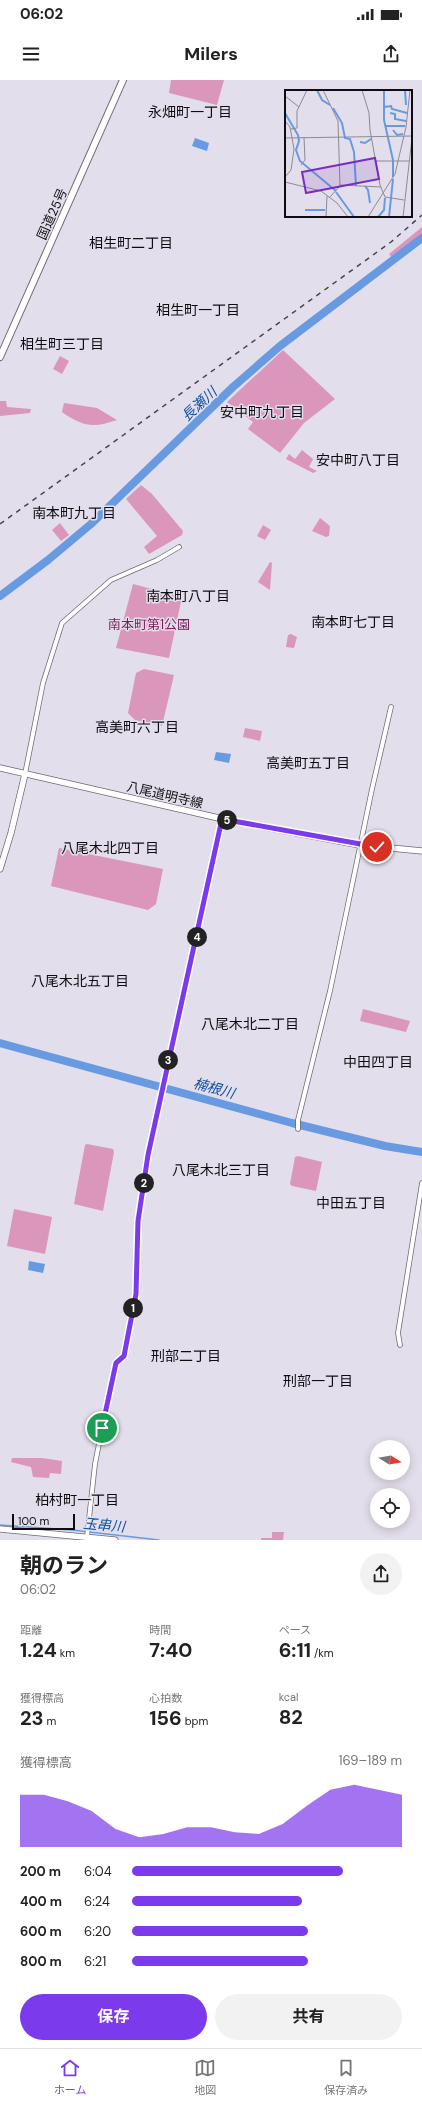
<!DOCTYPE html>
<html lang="ja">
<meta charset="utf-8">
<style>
:root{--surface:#fff;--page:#f2f2f2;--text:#222;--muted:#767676;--line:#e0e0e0;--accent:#7c3aed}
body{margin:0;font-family:"DM Sans","Noto Sans JP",sans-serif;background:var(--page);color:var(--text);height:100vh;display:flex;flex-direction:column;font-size:15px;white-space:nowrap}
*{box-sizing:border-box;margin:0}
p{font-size:13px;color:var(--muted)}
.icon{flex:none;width:22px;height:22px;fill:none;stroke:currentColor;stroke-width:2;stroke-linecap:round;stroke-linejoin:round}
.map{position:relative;height:1460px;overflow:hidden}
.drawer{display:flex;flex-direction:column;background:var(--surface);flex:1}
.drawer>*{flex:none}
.needle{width:26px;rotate:101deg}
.fabs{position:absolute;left:370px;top:1360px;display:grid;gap:8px}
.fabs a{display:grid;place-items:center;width:40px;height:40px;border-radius:50%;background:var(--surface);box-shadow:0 2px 10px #0003;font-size:20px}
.scale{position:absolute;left:12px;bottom:10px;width:63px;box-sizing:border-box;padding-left:4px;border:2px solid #0e0c10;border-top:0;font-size:11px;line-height:14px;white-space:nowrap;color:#0e0c10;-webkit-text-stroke:3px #e3deeb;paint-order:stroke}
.pin{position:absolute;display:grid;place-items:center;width:34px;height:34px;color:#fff;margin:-17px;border:2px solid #fff;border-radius:50%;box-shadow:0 1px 4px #0007}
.km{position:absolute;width:20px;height:20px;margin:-10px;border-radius:50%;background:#222;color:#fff;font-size:11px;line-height:20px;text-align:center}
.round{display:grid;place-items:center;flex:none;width:42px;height:42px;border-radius:21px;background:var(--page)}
.head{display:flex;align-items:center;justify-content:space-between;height:68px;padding:0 20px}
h1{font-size:22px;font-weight:700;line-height:30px}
.metrics{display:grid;grid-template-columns:repeat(3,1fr);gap:6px;height:68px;padding:4px 20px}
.metrics div{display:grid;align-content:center}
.metrics b{font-size:20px;font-weight:700}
.metrics small{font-size:11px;font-weight:400}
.metrics p{font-size:11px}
.chart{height:112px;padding:8px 20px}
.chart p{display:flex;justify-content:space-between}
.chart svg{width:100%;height:72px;margin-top:4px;fill:var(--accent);opacity:.7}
.cta{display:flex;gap:8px;margin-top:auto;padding:8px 20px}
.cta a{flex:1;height:46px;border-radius:24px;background:var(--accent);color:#fff;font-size:16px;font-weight:700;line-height:46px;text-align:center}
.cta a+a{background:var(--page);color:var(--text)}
ul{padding:0 20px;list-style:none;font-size:13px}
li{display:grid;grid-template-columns:64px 48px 1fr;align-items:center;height:30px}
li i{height:10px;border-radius:5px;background:var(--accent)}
.status{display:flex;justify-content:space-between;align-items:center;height:28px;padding:0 20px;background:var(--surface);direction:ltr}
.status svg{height:11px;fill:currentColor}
header{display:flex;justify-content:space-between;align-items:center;height:52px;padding:0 20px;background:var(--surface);font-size:18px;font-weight:700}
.menu{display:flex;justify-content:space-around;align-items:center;height:56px;border-top:1px solid var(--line);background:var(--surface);font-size:11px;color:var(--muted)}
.menu a{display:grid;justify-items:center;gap:2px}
.menu .active{color:var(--accent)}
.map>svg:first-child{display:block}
</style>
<div class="status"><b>06:02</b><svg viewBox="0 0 49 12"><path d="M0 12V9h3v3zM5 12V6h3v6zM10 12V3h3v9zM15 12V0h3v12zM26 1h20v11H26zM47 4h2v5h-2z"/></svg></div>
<header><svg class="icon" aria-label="menu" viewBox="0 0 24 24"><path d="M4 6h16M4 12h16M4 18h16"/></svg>Milers<svg class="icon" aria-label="share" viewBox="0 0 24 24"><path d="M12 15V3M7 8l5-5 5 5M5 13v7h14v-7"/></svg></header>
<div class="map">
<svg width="422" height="1460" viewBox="0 0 422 1460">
<rect width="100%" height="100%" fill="#e3deeb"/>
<path fill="#db96bb" d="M171,0H224L217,25L169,13Z
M422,147V156L392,178L389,174Z
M283,270L335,319L304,343L280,373L248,349L253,342L227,322Z
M60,276L69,281L62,294L53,289Z
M0,321H6L7,327L31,329L30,333L0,336Z
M64,323L97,328L117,340C94,348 83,347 62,332Z
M302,370L313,379L309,387L317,391L313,393L286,379L289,374L295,379Z
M141,405L152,414L183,451L182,455L149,474L144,467L157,456L126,419Z
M320,438L330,446L329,456L326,457L312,451Z
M60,443L69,455L61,461L52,450Z
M263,445L271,450L265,460L257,456Z
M270,482L272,483L270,510L258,502Z
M133,504L182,517L169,578L116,568Z
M291,554L297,557L294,568L286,567L288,555Z
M144,589L174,595L162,646L135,640L128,633L136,593Z
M245,648L262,651L260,661L243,657Z
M59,768L163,789L156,824L148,830L51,806Z
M363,929L410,941L406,952L360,941Z
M87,1064L113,1069L114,1072L103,1131L74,1124L85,1065Z
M298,1076L322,1082L316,1111L292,1106L290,1104L295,1077Z
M14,1129L52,1137L45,1174L7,1166Z
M12,1378H42L62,1381L61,1394L50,1393L49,1398L33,1397L31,1387L11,1382Z
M272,1452H284L283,1460H261V1458H272Z"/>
<path fill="#689ae2" d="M195,58L209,63L207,71L192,66Z
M216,672L231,674L229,683L214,680Z
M29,1181L45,1184L43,1193L28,1190Z"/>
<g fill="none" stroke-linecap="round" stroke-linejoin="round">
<path stroke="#689ae2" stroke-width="1.5" d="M0,1445L72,1450L159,1460"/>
<path stroke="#689ae2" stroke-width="8" d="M0,516L48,480L91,444L233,307L280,266L422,158
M0,963L292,1043L385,1066L422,1072"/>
<defs>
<path id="minor" d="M25,694L43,603L62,543L111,500L157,480L179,467
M298,1049V1040L330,911L372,709L391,627
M400,1265L398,1253L422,1103
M87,1457L95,1384L110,1308L116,1283L124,1276L136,1214L138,1141L148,1075L223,739"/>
<path id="major" d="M0,688L223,739L360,765L422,771
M0,789L11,753L25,694
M0,1449L115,1460"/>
<path id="highway" d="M0,277L123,0"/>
</defs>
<use href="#minor" stroke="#6d6974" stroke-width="5.5"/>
<use href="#major" stroke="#6d6974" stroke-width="7"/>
<use href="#highway" stroke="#6d6974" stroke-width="8"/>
<use href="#minor" stroke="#fff" stroke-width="4"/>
<use href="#major" stroke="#fff" stroke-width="5.5"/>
<use href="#highway" stroke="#fff" stroke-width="6"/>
<path stroke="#47454b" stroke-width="1.5" stroke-dasharray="5 5" stroke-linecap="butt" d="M0,444L391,162L422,135"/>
</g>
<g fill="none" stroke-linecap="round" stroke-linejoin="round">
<defs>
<path id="route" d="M102,1348L116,1283L124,1276L136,1214L138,1141L148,1075L222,739L377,767"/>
</defs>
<use href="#route" stroke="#fff" stroke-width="8"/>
<use href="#route" stroke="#7c3aed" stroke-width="5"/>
</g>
<g text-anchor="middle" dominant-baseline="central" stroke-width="3" stroke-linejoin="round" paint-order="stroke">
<g font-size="13" fill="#0e0c10" stroke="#e3deeb">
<text transform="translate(52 134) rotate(-66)">国道25号</text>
<text transform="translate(165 715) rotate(13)">八尾道明寺線</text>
</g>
<g font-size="13" fill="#801b5c" stroke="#e3deeb">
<text x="149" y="544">南本町第1公園</text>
</g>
<g font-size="14" fill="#0e0c10" stroke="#e3deeb">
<text x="190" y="32">永畑町一丁目</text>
<text x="131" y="163">相生町二丁目</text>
<text x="198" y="230">相生町一丁目</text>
<text x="62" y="264">相生町三丁目</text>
<text x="262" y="332">安中町九丁目</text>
<text x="358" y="380">安中町八丁目</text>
<text x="74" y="433">南本町九丁目</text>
<text x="188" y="516">南本町八丁目</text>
<text x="353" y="542">南本町七丁目</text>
<text x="137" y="647">高美町六丁目</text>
<text x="308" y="683">高美町五丁目</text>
<text x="110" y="768">八尾木北四丁目</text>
<text x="80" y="901">八尾木北五丁目</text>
<text x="250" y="944">八尾木北二丁目</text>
<text x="378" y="982">中田四丁目</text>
<text x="221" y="1090">八尾木北三丁目</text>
<text x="351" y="1123">中田五丁目</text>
<text x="186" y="1276">刑部二丁目</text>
<text x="318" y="1301">刑部一丁目</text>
<text x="77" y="1420">柏村町一丁目</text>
</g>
<g font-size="14" font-style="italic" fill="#0e4fa3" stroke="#e3deeb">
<text transform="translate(199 324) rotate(-43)">長瀬川</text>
<text transform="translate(214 1008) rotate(15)">楠根川</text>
<text transform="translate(104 1445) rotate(5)">玉串川</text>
</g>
</g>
<g transform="translate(285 10)">
<rect width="127" height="127" fill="#e3deeb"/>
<path fill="none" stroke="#689ae2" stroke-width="2" d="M32,0L37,10L45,15M99,0V30L108,70V87M120,0L121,15M99,17L106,16L107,19L122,23M48,18L57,33L60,48L65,49L69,62L71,96M0,23L13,45L14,51L11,60L15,71L51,101M105,23L110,24V29L121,31M100,36H120M108,40L112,45L118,44M75,52L80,53L86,49M80,96L83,100L85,113M51,102L69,127M20,120H40M93,127L99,120L100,108M104,127L108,89"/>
<path fill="none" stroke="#8e8a93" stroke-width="1" d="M38,0L53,31L55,96L44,108M77,0L84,23L85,40L95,95L100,107L119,110M0,6L14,17M0,31L5,37L9,59L6,80L0,87M6,39L12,38V21L22,0M0,48L127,46M91,71H124M16,75L20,70L19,47M0,92L36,101L52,113L63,127M55,95L96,97M41,127L42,106M83,127L110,84L121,37L125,0M118,127L127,48"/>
<path fill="#7b2cbf" fill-opacity="0.15" stroke="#7b2cbf" stroke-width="2" d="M90,68L94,89L21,103L17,82Z"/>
<rect width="127" height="127" fill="none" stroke="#0e0c10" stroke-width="2"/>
</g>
</svg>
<div class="fabs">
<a><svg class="needle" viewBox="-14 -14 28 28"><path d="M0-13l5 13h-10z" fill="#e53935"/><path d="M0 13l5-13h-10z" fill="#767676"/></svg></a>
<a><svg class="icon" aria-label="locate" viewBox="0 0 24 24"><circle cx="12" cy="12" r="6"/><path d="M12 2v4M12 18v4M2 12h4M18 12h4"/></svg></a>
</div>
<div class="scale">100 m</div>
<div class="pin" style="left:102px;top:1348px;background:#1e9e55"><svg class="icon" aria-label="arrive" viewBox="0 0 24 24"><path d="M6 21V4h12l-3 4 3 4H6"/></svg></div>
<div class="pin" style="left:377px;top:767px;background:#d93025"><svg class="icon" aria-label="check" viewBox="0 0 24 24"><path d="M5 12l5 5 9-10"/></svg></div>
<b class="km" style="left:133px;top:1228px">1</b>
<b class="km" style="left:144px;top:1103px">2</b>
<b class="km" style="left:168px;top:980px">3</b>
<b class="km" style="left:197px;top:857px">4</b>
<b class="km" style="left:227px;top:740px">5</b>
</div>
<section class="drawer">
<div class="head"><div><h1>朝のラン</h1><p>06:02</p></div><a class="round"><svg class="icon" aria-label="share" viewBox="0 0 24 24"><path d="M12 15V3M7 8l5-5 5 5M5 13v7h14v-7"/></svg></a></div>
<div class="metrics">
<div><p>距離</p><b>1.24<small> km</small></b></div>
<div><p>時間</p><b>7:40</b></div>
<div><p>ペース</p><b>6:11<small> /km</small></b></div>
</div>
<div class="metrics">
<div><p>獲得標高</p><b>23<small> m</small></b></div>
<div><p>心拍数</p><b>156<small> bpm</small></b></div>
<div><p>kcal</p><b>82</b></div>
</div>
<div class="chart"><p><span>獲得標高</span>169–189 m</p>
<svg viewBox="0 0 160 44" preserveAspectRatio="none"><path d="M0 44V12L10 12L20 16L30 22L40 33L50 38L60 36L70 32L80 32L90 35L100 36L110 30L120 19L130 9L140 6L150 9L160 12V44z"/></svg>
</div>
<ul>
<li><b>200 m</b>6:04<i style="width:78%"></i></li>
<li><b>400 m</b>6:24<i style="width:63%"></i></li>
<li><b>600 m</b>6:20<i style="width:65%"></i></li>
<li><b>800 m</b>6:21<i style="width:65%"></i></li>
</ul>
<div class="cta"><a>保存</a><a>共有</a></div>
</section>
<nav class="menu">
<a class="active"><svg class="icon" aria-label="home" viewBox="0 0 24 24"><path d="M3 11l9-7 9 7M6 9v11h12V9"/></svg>ホーム</a>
<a><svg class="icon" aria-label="map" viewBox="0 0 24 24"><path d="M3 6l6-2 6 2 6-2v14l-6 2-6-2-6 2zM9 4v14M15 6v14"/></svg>地図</a>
<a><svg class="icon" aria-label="saved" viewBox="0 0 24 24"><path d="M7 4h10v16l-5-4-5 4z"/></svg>保存済み</a>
</nav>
